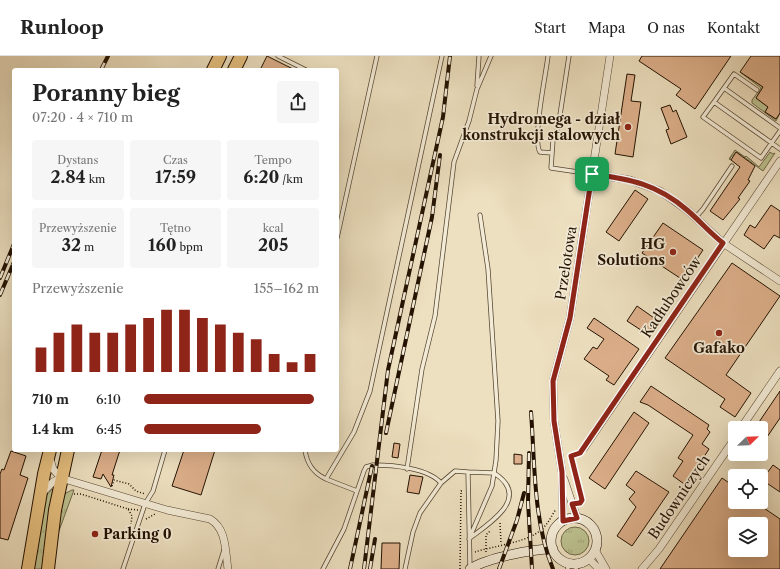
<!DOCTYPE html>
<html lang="pl">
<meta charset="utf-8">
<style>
:root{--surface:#fff;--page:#f6f6f6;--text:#222;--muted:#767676;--line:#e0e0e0;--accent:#8f2418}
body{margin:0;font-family:"Libre Caslon Text",serif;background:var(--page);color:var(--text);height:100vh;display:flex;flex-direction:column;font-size:15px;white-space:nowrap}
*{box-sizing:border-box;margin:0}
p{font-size:13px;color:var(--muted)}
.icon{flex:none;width:22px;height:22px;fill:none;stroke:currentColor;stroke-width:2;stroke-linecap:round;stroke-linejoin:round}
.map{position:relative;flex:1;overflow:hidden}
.details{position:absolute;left:12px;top:12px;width:327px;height:384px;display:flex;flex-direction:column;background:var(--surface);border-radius:4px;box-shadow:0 4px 16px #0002}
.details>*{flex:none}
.needle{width:26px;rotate:67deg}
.buttons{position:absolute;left:728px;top:365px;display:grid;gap:8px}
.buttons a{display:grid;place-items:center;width:40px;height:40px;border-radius:4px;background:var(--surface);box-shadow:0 4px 16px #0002;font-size:20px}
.pin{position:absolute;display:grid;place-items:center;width:34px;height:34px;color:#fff;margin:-17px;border-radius:8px;box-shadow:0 2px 6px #0006}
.round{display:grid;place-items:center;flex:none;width:42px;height:42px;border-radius:4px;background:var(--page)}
.headline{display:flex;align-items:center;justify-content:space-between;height:68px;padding:0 20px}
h1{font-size:22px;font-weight:700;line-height:30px}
.figures{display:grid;grid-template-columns:repeat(3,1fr);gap:6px;height:68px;padding:4px 20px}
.figures div{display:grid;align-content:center;border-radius:4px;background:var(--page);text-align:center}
.figures b{font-size:17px;font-weight:700}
.figures small{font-size:11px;font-weight:400}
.figures p{font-size:11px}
.chart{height:112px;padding:8px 20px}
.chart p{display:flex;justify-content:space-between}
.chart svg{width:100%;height:72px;margin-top:4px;stroke:var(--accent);stroke-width:6}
ul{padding:0 20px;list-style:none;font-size:13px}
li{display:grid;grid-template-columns:64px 48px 1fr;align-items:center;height:30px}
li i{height:10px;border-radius:5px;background:var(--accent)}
header{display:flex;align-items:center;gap:24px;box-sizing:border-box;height:56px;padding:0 20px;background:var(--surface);border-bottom:1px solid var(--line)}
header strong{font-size:19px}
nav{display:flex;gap:22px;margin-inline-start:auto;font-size:14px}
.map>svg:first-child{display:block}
</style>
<header>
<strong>Runloop</strong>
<nav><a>Start</a><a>Mapa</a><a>O nas</a><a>Kontakt</a></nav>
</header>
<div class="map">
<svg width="780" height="513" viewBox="0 0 780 513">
<defs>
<pattern id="grass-tufts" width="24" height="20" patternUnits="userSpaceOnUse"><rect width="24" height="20" fill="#bcc190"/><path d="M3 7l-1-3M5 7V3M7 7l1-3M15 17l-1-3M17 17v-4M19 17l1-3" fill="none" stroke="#a1a57b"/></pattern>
</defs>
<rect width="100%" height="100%" fill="#ede0c0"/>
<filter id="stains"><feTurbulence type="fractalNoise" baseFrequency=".005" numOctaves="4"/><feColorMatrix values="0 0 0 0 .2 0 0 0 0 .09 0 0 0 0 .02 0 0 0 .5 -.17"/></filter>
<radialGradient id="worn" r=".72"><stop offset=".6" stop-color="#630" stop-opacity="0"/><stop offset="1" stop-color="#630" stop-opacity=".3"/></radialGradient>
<path fill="url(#grass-tufts)" stroke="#706a49" d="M740,16L763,31L756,42L768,51L765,56L776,63L780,57L776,65L752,47V44L761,32Z
M735,94L745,101L746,100L759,111L770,96L773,98L775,97L763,115L737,96L730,102L731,104L729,103Z
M52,433L53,434L43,513H33L45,441Z
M72,434H74L56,483L63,441L66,437Z
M561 485a14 14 0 1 1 28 0a14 14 0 1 1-28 0Z"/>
<path fill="#ddb08b" stroke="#231202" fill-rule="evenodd" d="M267,0L295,14H260Z
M642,0H731L695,53L676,39L681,33L639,5Z
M751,0H780V57L776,63L765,56L768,51L756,42L763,31L740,16Z
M627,18L635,19L631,45L641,46L633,101L615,98Z
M670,49L673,56L676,54L687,81L671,88L666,74L669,73L661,52Z
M736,96L755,110L748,124L750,125L738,142L740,143L723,164L710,155L740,111L731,104Z
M635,134L648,143L619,185L606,176Z
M771,149L780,155V182L774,179L764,193L744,179L750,169L755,172Z
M663,167L703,194L683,224L642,197Z
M732,207L780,240L726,319L751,337L735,361L720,351L725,343L665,302Z
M637,250L657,264L647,278L627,265Z
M594,262L639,293L614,329L606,324L609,320L584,303L593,291L597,293L604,283L587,272Z
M651,330L709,369L707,373L710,376L702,388L709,393L693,418L695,419L687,430L673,420L683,405L678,402L693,379L648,349L640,346Z
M780,335V362L765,384L761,381V372H755Z
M634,356L649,367L605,433L589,422Z
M394,387L400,388L398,402L392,401Z
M102,394H120L112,419H114L111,431L103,418L101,423L93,421Z
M184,394H215L201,439L172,430Z
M11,395L26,400L20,419L28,422L8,484L0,482V418L2,413L4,414Z
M514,398L522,399V408H514Z
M773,409L780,414V436L762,424Z
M636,415L669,436L632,490L617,480L636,451L629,443L635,436L626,429Z
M410,419L423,421L419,438L407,436Z
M722,422L735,431V446H755L780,463V513H660ZM735,468H761V494H735Z
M382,487H400L399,513H381Z"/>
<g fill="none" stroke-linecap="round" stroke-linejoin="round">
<defs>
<path id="lane" d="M278,0L306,14
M548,0C546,18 532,84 540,96L552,97
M569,0L558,72L553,84L551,112L592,118
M477,30L479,0
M724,32L780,72
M757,34L734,18L714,46L780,93
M714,46L703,61L761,102L780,75
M696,161L703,153L732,110
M337,182L377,0
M305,394C307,408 313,417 326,423
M407,413L422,313L435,260L454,106L469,65L477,33L491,0
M441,427L455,415L468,416
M357,435L326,423L354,376L370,335L442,0
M470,482C490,467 532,441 494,417L468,416L470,512
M469,483L492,430L496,404L498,365L488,213L480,159
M567,507L568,513
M123,513L145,448L153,435L165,394
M218,513L224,494
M323,513L344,473L364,415L366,411L373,409C393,409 428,412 441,427L420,457L413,476L405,513
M576,513L577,508"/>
<path id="street" d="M592,118L630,124L660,135L687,154L723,187L780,225
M741,372L780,315
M584,392L780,105
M50,403L53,413L61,422L167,454L210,463C227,473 225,495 228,513
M564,423L577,462
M42,437L53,426L61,422
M563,465L562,416L554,365L553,325L570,262L610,0
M595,494L606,513
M589,503L599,513
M642,513L659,493L735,382"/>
<path id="secondary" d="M551 485a23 23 0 1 1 46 0a23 23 0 1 1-46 0Z
M470,513C487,502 532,493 553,493"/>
<path id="highway" d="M213,14L220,0
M234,14L241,0
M28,513L44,418L50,394
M48,513L55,454L68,394"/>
</defs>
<use href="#lane" stroke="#564632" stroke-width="5"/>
<use href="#street" stroke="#564632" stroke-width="8"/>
<use href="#secondary" stroke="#231202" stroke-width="10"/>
<use href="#highway" stroke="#231202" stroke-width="14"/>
<path stroke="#231202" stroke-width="1.5" stroke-dasharray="1 2" stroke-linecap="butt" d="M579,398L571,400L582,442L580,447
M112,430L114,424L129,428L136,435L145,438
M74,438H81L128,453L132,460L131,468
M128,453L138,454
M146,463L155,458
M500,467L501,488
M475,496C493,490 532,486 544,471C549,466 552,459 556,453
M486,496V479L491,474
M460,513L461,435H463"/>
<use href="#lane" stroke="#f3ebd6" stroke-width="3.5"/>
<use href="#street" stroke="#f3ebd6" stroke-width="7"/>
<use href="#secondary" stroke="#f3ebd6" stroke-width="9"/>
<use href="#highway" stroke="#e6c080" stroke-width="12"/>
<defs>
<path id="rail" d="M101,14L108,0
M0,222L14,188
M0,239L14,206
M531,356C535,408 533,464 553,513
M386,377L432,161L440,99
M529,397L528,446L532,513
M350,513L372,410
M364,513L388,314L443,61L450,0
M370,513L375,483
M499,513L517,464L524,437"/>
</defs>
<use href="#rail" stroke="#231202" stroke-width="4"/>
<use href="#rail" stroke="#f3ebd6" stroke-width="2.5" stroke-dasharray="8" stroke-linecap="butt"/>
</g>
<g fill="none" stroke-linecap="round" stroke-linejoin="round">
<defs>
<path id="route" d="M592,118C630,123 657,128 687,154C700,165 710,177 723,187L580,397L571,400L582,444L580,447L572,448L577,462L563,465L562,416L554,365L553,325L570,262Z"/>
</defs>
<use href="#route" stroke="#fff" stroke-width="8"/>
<use href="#route" stroke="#8f2418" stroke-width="5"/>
</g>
<g fill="#8f2418" stroke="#f3ebd6" stroke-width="1.5">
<circle cx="628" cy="71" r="4"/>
<circle cx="673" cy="196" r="4"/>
<circle cx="719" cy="277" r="4"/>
<circle cx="95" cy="478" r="4"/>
</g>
<g text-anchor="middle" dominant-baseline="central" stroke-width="3.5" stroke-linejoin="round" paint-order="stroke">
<g font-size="14" font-weight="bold" fill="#231202" stroke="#f3ebd6" text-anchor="end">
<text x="620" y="63">Hydromega - dział<tspan x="620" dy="16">konstrukcji stalowych</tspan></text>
<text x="665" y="188">HG<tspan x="665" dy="16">Solutions</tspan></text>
<text x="719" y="292" text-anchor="middle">Gafako</text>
<text x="103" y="478" text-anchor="start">Parking 0</text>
</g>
<g font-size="14" fill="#231202" stroke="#f3ebd6">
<text transform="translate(566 207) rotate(-81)">Przelotowa</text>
<text transform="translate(671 241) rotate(-56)">Kadłubowców</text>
<text transform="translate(679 441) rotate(-56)">Budowniczych</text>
</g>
</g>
<rect width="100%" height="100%" filter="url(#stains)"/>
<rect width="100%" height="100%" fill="url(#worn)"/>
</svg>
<div class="buttons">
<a><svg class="needle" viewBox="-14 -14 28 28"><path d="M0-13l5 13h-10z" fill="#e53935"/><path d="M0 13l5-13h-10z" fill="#767676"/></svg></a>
<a><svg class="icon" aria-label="locate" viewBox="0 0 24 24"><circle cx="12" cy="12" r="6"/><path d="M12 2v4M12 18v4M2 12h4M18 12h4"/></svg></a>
<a><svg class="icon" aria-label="layers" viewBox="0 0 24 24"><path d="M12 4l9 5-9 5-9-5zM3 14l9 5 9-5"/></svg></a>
</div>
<div class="pin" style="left:592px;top:118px;background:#1e9e55"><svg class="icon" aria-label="arrive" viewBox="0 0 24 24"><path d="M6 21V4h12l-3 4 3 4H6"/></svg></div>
<section class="details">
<div class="headline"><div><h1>Poranny bieg</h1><p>07:20 · 4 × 710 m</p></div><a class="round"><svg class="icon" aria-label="share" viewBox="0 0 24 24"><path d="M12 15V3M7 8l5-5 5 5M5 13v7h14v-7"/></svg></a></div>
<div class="figures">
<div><p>Dystans</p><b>2.84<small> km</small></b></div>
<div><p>Czas</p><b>17:59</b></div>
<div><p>Tempo</p><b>6:20<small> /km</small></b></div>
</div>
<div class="figures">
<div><p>Przewyższenie</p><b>32<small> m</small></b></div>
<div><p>Tętno</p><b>160<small> bpm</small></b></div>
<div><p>kcal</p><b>205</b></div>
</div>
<div class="chart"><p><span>Przewyższenie</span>155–162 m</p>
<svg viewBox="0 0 160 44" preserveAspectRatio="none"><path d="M5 44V29M15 44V20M25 44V15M35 44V20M45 44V20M55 44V15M65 44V11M75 44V6M85 44V6M95 44V11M105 44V15M115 44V20M125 44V24M135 44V33M145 44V38M155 44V33"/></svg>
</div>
<ul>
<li><b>710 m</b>6:10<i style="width:97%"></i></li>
<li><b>1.4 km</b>6:45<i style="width:67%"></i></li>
</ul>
</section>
</div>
